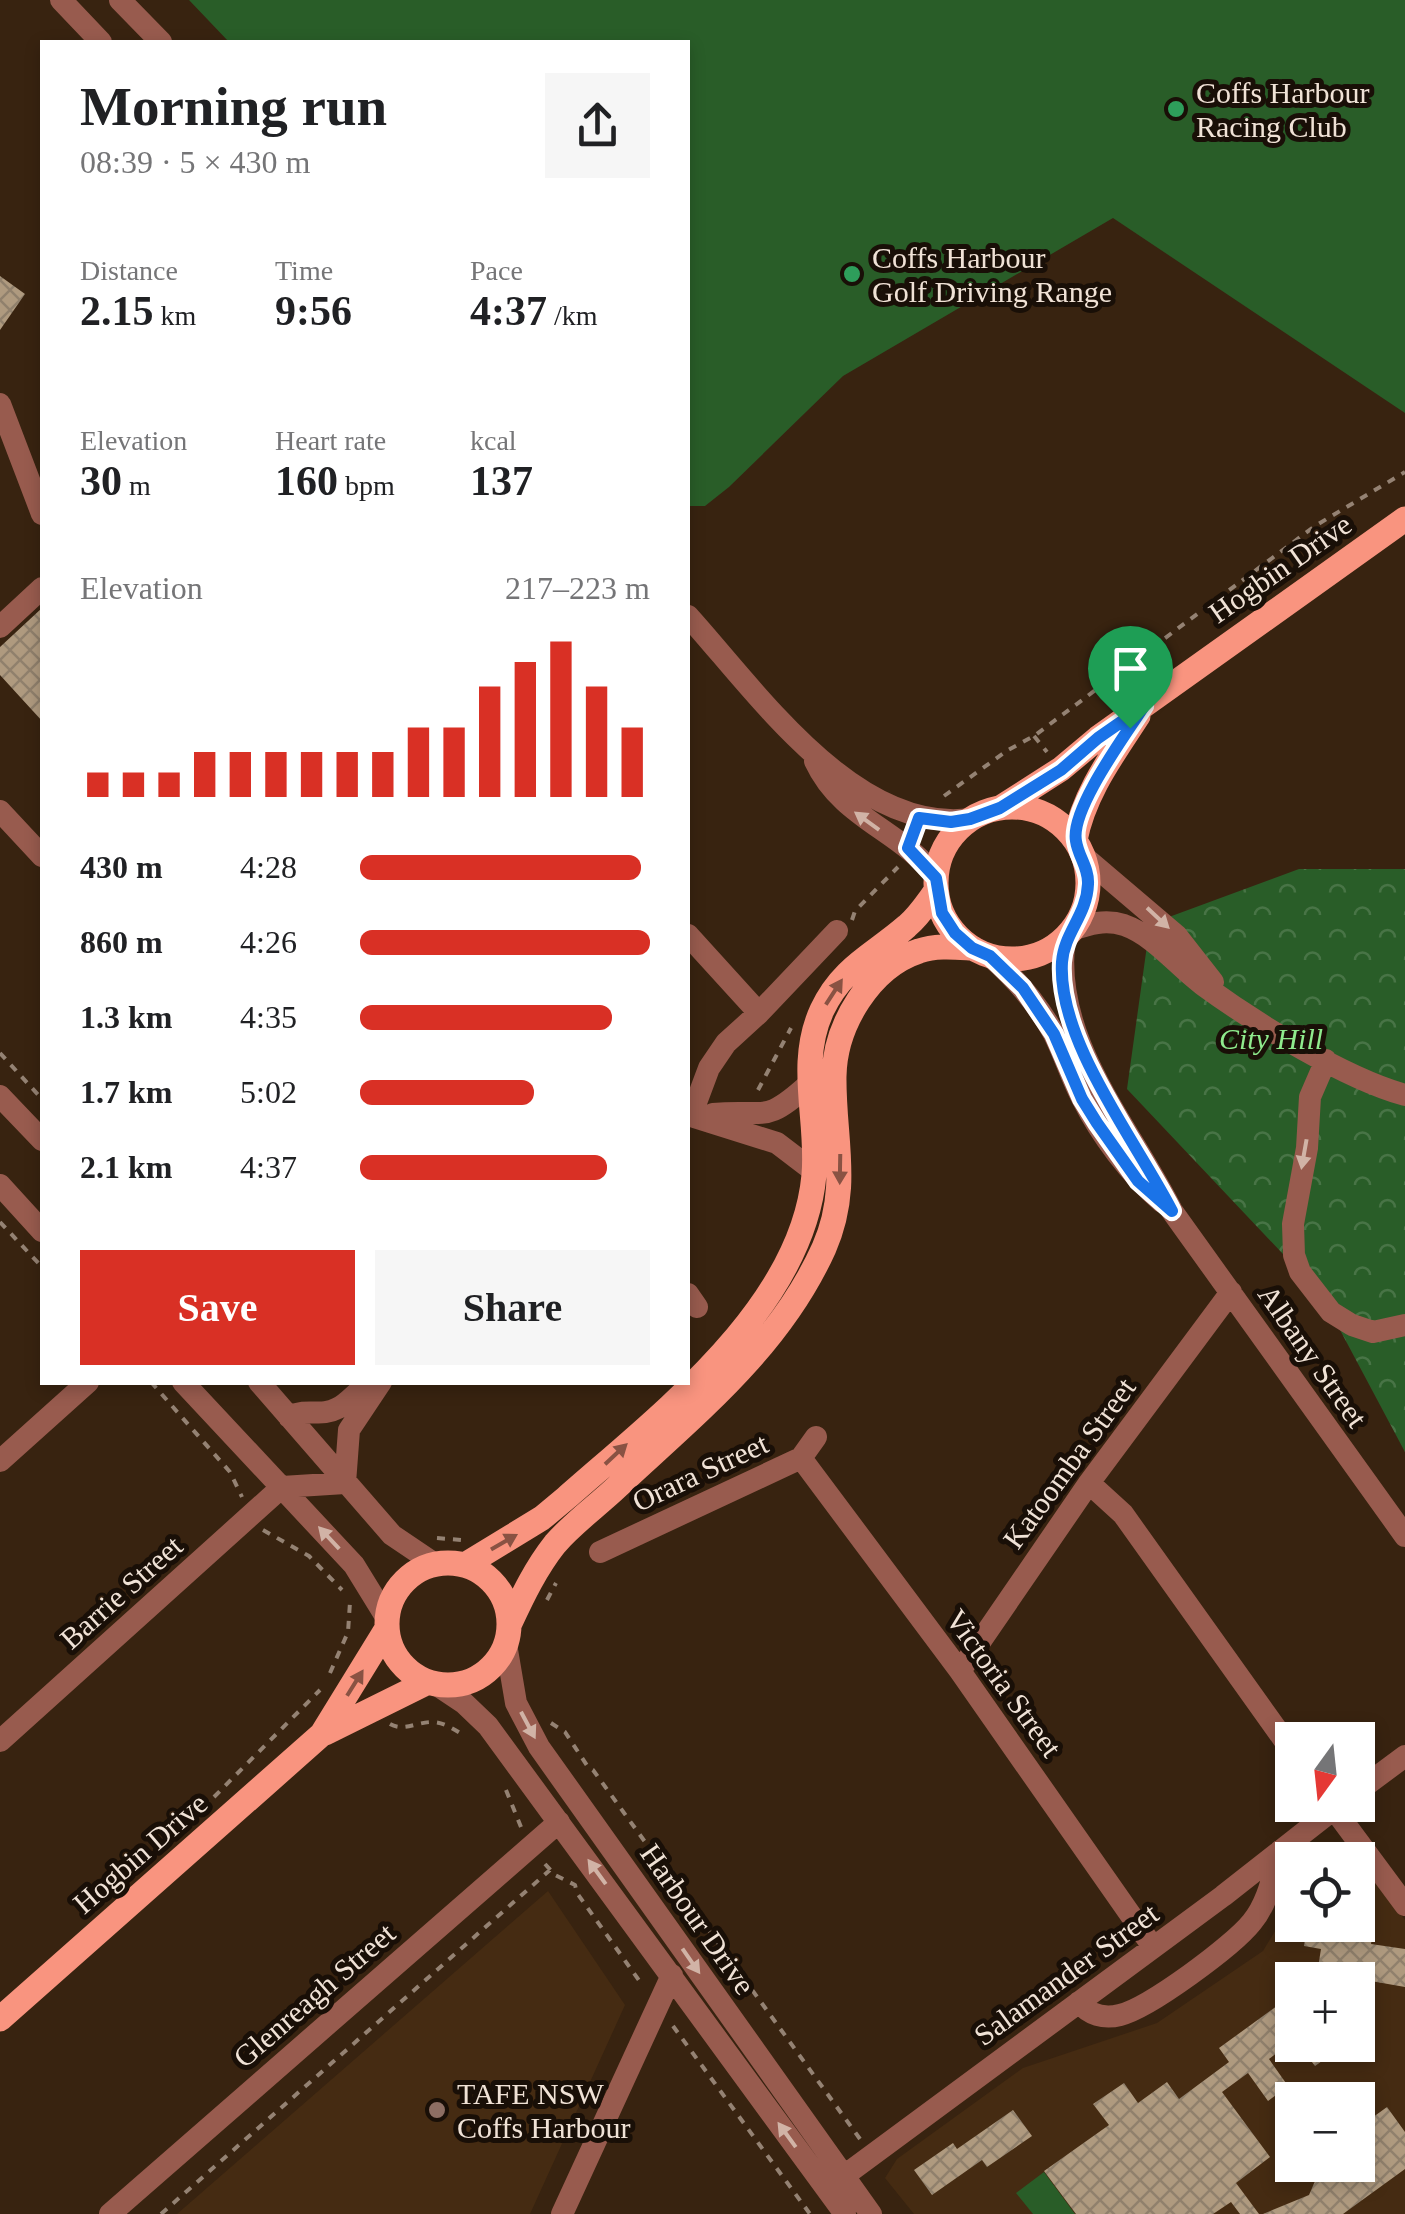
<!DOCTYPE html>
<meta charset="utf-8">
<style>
:root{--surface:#fff;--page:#f6f6f6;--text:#202124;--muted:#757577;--accent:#d93025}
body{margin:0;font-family:Georgia,serif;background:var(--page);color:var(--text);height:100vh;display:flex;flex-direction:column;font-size:38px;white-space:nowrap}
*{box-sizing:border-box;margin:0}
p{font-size:32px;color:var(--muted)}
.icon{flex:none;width:55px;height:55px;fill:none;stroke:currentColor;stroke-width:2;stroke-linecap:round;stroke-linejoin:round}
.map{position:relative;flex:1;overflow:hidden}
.details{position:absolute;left:40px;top:40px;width:650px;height:1345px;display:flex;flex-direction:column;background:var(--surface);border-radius:0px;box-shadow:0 5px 15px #0003}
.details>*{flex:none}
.needle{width:65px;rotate:195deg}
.buttons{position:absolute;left:1275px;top:1722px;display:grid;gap:20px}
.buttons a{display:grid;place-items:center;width:100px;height:100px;border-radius:0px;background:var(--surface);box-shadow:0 5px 15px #0003;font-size:50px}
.pin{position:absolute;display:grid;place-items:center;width:85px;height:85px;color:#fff;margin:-102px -42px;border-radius:50% 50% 50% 0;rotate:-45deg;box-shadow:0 0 10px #0007}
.pin .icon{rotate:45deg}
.round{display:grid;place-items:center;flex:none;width:105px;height:105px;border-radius:0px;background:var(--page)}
.head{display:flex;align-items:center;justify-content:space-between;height:170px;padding:0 40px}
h1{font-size:55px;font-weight:700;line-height:75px}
.stats{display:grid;grid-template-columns:repeat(3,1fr);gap:15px;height:170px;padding:10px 40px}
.stats div{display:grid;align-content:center}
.stats b{font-size:42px;font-weight:700}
.stats small{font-size:28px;font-weight:400}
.stats p{font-size:28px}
.chart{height:280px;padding:20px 40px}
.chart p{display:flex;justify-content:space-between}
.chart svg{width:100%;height:180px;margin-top:10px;stroke:var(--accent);stroke-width:6}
.button{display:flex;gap:20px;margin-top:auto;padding:20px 40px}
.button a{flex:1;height:115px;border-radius:0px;background:var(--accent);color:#fff;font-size:40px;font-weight:700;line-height:115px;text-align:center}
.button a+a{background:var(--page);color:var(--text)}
ul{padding:0 40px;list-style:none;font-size:32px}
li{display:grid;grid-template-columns:160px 120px 1fr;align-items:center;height:75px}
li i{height:25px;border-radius:12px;background:var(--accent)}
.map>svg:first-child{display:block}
</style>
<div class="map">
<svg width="1405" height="2214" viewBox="0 0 1405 2214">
<defs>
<pattern id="forest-crowns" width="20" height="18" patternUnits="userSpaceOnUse" patternTransform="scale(2.5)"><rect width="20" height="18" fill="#295d28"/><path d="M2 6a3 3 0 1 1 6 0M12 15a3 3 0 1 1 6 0" fill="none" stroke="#487446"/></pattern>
<pattern id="building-cross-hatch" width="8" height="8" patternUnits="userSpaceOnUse" patternTransform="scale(2.5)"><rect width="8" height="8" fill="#af9a7f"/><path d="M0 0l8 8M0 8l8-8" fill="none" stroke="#90806c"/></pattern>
</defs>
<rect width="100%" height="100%" fill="#382310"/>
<path fill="#452b12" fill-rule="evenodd" d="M1356,1854L1405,1920V2214H914L885,2178L897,2159L1023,2068L1157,2023L1263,1951L1292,1903V1925H1358V1860H1348ZM1292,1980H1358V2045H1292ZM1292,2100H1358V2165H1292Z
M548,1891L625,2005L530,2214H177Z"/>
<path fill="url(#forest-crowns)" d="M1299,869H1405V1452L1331,1313L1300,1272L1127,1089L1150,924Z"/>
<path fill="#295d28" d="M189,0H1405V413L1113,218L843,376L729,487L705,506H688V42H229Z
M1044,2172L1075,2214H1033L1016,2193Z"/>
<path fill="url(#building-cross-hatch)" d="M0,276L25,294L0,330Z
M42,608V721L0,675V647Z
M1358,1916L1375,1919L1371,1944L1405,1949V1987L1365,1980H1316L1321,1949L1304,1946L1307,1925H1358Z
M1292,1995V2041L1269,2059L1288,2086L1268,2101L1248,2073L1222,2092L1270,2157L1236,2183L1259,2214H1240L1231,2202L1213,2214H1076L1044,2171L1109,2125L1093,2104L1124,2083L1138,2103L1167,2082L1179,2099L1229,2062L1219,2048Z
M1299,2045H1344L1315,2066Z
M1387,2107L1405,2132V2169L1343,2214H1263L1309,2195L1322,2165H1358V2128Z
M1013,2110L1032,2136L987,2167L982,2160L932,2195L914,2170L953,2143L957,2149Z"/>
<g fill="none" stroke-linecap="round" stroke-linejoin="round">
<path stroke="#948273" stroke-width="4" stroke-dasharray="8 8" stroke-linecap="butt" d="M1034,736L1047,752
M944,796L1008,750L1034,736L1315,526L1405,472
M852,920L855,911L898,867
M0,1053L42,1099
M758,1090L791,1028
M0,1222L42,1267
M151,1382L230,1472L242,1497
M263,1530L309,1556L342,1590
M437,1538L462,1540
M547,1600L556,1583
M330,1673L348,1632L350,1602
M551,1723L565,1732L588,1767L593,1770L860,2139
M390,1724C404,1732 416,1722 432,1722C444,1722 455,1730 465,1736
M506,1790L521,1827
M214,1797L320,1690
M545,1864L555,1875L575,1885L577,1893L643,1986
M673,2026L810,2214
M161,2214L550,1870"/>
<path stroke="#985b4e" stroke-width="22" d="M61,0L101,42
M120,0L161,42
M0,404L42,514
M688,616C756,691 855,835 971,819
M0,627L42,588
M815,761C842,819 901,830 936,877
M0,811L42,856
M1083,856L1177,936L1213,982
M1072,930C1089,924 1105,919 1124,925C1155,936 1177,966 1203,985C1255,1023 1344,1078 1405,1095
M688,935L759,1013
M1065,937C1050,1039 1129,1125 1172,1211L1405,1536
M990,956C1015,978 1038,1004 1054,1034C1064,1054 1071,1077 1082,1098C1101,1136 1130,1174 1162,1202
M1326,1060L1310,1097L1307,1148L1293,1224L1294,1255L1300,1272L1331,1312L1352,1325L1373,1332L1405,1325
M0,1096L42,1140
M713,1114C767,1109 764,1125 809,1084
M691,1116L709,1068L726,1043L759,1013L837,931
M691,1116L777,1143L815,1172
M0,1185L42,1231
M688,1294L697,1307
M183,1382L354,1565L386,1617
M259,1382L392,1535L435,1564
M289,1417C310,1407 319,1418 338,1408C350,1402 358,1389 372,1382
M801,1458L960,1671L1153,1947
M0,1461L88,1382
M345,1483L349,1430L381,1382
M1089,1483L1123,1514L1292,1751
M600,1552L801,1458L816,1437
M506,1644L516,1703L539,1747L871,2214
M960,1671L1089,1483L1231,1292
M437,1685L464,1703L488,1726L845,2214
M0,1741L282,1487L345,1483
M1358,1791L1405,1756
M1331,1805L1405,1905
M1079,2002C1089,2015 1104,2019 1120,2015C1149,2008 1233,1946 1252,1922C1268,1903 1273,1875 1280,1851
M833,2184L1223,1896L1339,1805
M110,2214L559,1822
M562,2214L672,1975"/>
<path stroke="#f9947f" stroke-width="25" d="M936 883a76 76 0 1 1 152 0a76 76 0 1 1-152 0Z
M1000,808L1061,769L1098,738L1405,519
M1075,840C1084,793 1112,756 1138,716
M387 1624a61 61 0 1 1 122 0a61 61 0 1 1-122 0Z
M465,1565L542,1518L566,1498C660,1415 802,1308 814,1175C819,1120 797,1064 822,1010C842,967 874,955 907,926C919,916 927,903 936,891
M510,1623C523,1595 536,1568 555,1544C573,1523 597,1506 617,1487C695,1414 779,1348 824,1248C851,1187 833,1138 834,1076C835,1025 870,967 919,951C936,945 955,947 972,948
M325,1733L428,1682
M0,2019L322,1734L386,1630"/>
</g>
<defs><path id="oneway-solid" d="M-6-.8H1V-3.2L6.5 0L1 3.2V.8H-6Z" transform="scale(2.5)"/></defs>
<g fill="#d1b3a6">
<use href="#oneway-solid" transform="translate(867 821) rotate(-144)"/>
<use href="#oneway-solid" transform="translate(1158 918) rotate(43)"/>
<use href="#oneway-solid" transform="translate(1304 1154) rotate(100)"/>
<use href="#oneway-solid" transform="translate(329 1538) rotate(-133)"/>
<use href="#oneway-solid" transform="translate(528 1725) rotate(62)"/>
<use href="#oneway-solid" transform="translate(597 1872) rotate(-126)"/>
<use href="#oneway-solid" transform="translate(691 1961) rotate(55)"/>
<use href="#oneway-solid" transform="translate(787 2135) rotate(-126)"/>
</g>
<g fill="#895243">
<use href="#oneway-solid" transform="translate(834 992) rotate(-57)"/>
<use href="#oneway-solid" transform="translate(840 1169) rotate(91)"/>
<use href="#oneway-solid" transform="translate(616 1454) rotate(-43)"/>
<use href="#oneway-solid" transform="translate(504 1542) rotate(-30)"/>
<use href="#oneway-solid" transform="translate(355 1683) rotate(-58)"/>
</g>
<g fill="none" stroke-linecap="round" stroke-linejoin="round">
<defs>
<path id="route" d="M1144,706C1127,733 1070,809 1076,841C1078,856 1089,868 1088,884C1087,915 1064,933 1062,962C1057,1041 1137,1142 1172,1211L1138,1181L1097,1123L1082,1099L1054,1034L1023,988L990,956L972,948L955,933L942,913L936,878L908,848L919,818L951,822L970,819L1000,808L1061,770L1098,738Z"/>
</defs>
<use href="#route" stroke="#fff" stroke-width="20"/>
<use href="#route" stroke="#1a73e8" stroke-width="12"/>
</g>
<g fill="#2e9e5b" stroke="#190f07" stroke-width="4">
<circle cx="1176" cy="109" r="10"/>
<circle cx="852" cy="274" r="10"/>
</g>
<circle fill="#8d6e63" stroke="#190f07" stroke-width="4" cx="437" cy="2110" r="10"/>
<g text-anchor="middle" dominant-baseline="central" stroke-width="10" stroke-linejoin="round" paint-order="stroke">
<g font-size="30" fill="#f0e2d6" stroke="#190f07" text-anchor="start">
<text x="1196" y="92">Coffs Harbour<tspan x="1196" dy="34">Racing Club</tspan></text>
<text x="872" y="257">Coffs Harbour<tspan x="872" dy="34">Golf Driving Range</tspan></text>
<text x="457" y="2093">TAFE NSW<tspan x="457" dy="34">Coffs Harbour</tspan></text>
</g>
<g font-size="30" fill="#f0e2d6" stroke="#190f07">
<text transform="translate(1280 568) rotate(-35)">Hogbin Drive</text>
<text transform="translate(1313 1356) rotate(55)">Albany Street</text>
<text transform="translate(1069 1463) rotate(-54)">Katoomba Street</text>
<text transform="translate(700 1472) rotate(-25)">Orara Street</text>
<text transform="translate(121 1592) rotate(-42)">Barrie Street</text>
<text transform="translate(1004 1683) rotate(54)">Victoria Street</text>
<text transform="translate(140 1853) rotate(-41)">Hogbin Drive</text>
<text transform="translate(698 1919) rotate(55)">Harbour Drive</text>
<text transform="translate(1066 1974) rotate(-36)">Salamander Street</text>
<text transform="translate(314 1995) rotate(-41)">Glenreagh Street</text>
</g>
<g font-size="30" font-style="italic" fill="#8feb8d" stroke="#190f07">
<text x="1271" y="1038">City Hill</text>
</g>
</g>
</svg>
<div class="buttons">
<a><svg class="needle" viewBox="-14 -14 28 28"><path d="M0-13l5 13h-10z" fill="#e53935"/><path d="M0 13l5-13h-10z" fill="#757577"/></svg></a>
<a><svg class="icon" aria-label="locate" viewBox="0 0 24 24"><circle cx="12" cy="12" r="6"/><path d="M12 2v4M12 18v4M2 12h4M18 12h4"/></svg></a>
<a>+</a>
<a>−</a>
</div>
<div class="pin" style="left:1130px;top:728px;background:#1e9e55"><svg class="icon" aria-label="arrive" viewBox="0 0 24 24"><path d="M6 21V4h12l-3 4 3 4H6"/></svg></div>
<section class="details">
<div class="head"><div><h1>Morning run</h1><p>08:39 · 5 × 430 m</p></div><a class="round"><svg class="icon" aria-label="share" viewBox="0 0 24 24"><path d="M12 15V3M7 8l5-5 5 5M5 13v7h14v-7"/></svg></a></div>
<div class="stats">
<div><p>Distance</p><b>2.15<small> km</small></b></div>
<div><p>Time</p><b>9:56</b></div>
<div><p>Pace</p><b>4:37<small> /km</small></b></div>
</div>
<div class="stats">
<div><p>Elevation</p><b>30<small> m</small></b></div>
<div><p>Heart rate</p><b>160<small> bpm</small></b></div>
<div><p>kcal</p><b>137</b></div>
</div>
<div class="chart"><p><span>Elevation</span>217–223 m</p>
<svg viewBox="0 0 160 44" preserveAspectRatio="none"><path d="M5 44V38M15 44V38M25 44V38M35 44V33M45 44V33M55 44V33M65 44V33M75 44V33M85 44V33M95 44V27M105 44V27M115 44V17M125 44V11M135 44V6M145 44V17M155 44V27"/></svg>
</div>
<ul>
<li><b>430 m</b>4:28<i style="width:97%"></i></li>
<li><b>860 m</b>4:26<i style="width:100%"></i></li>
<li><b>1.3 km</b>4:35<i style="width:87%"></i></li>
<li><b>1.7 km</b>5:02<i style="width:60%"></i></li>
<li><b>2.1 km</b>4:37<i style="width:85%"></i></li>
</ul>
<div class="button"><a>Save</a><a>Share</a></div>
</section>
</div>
